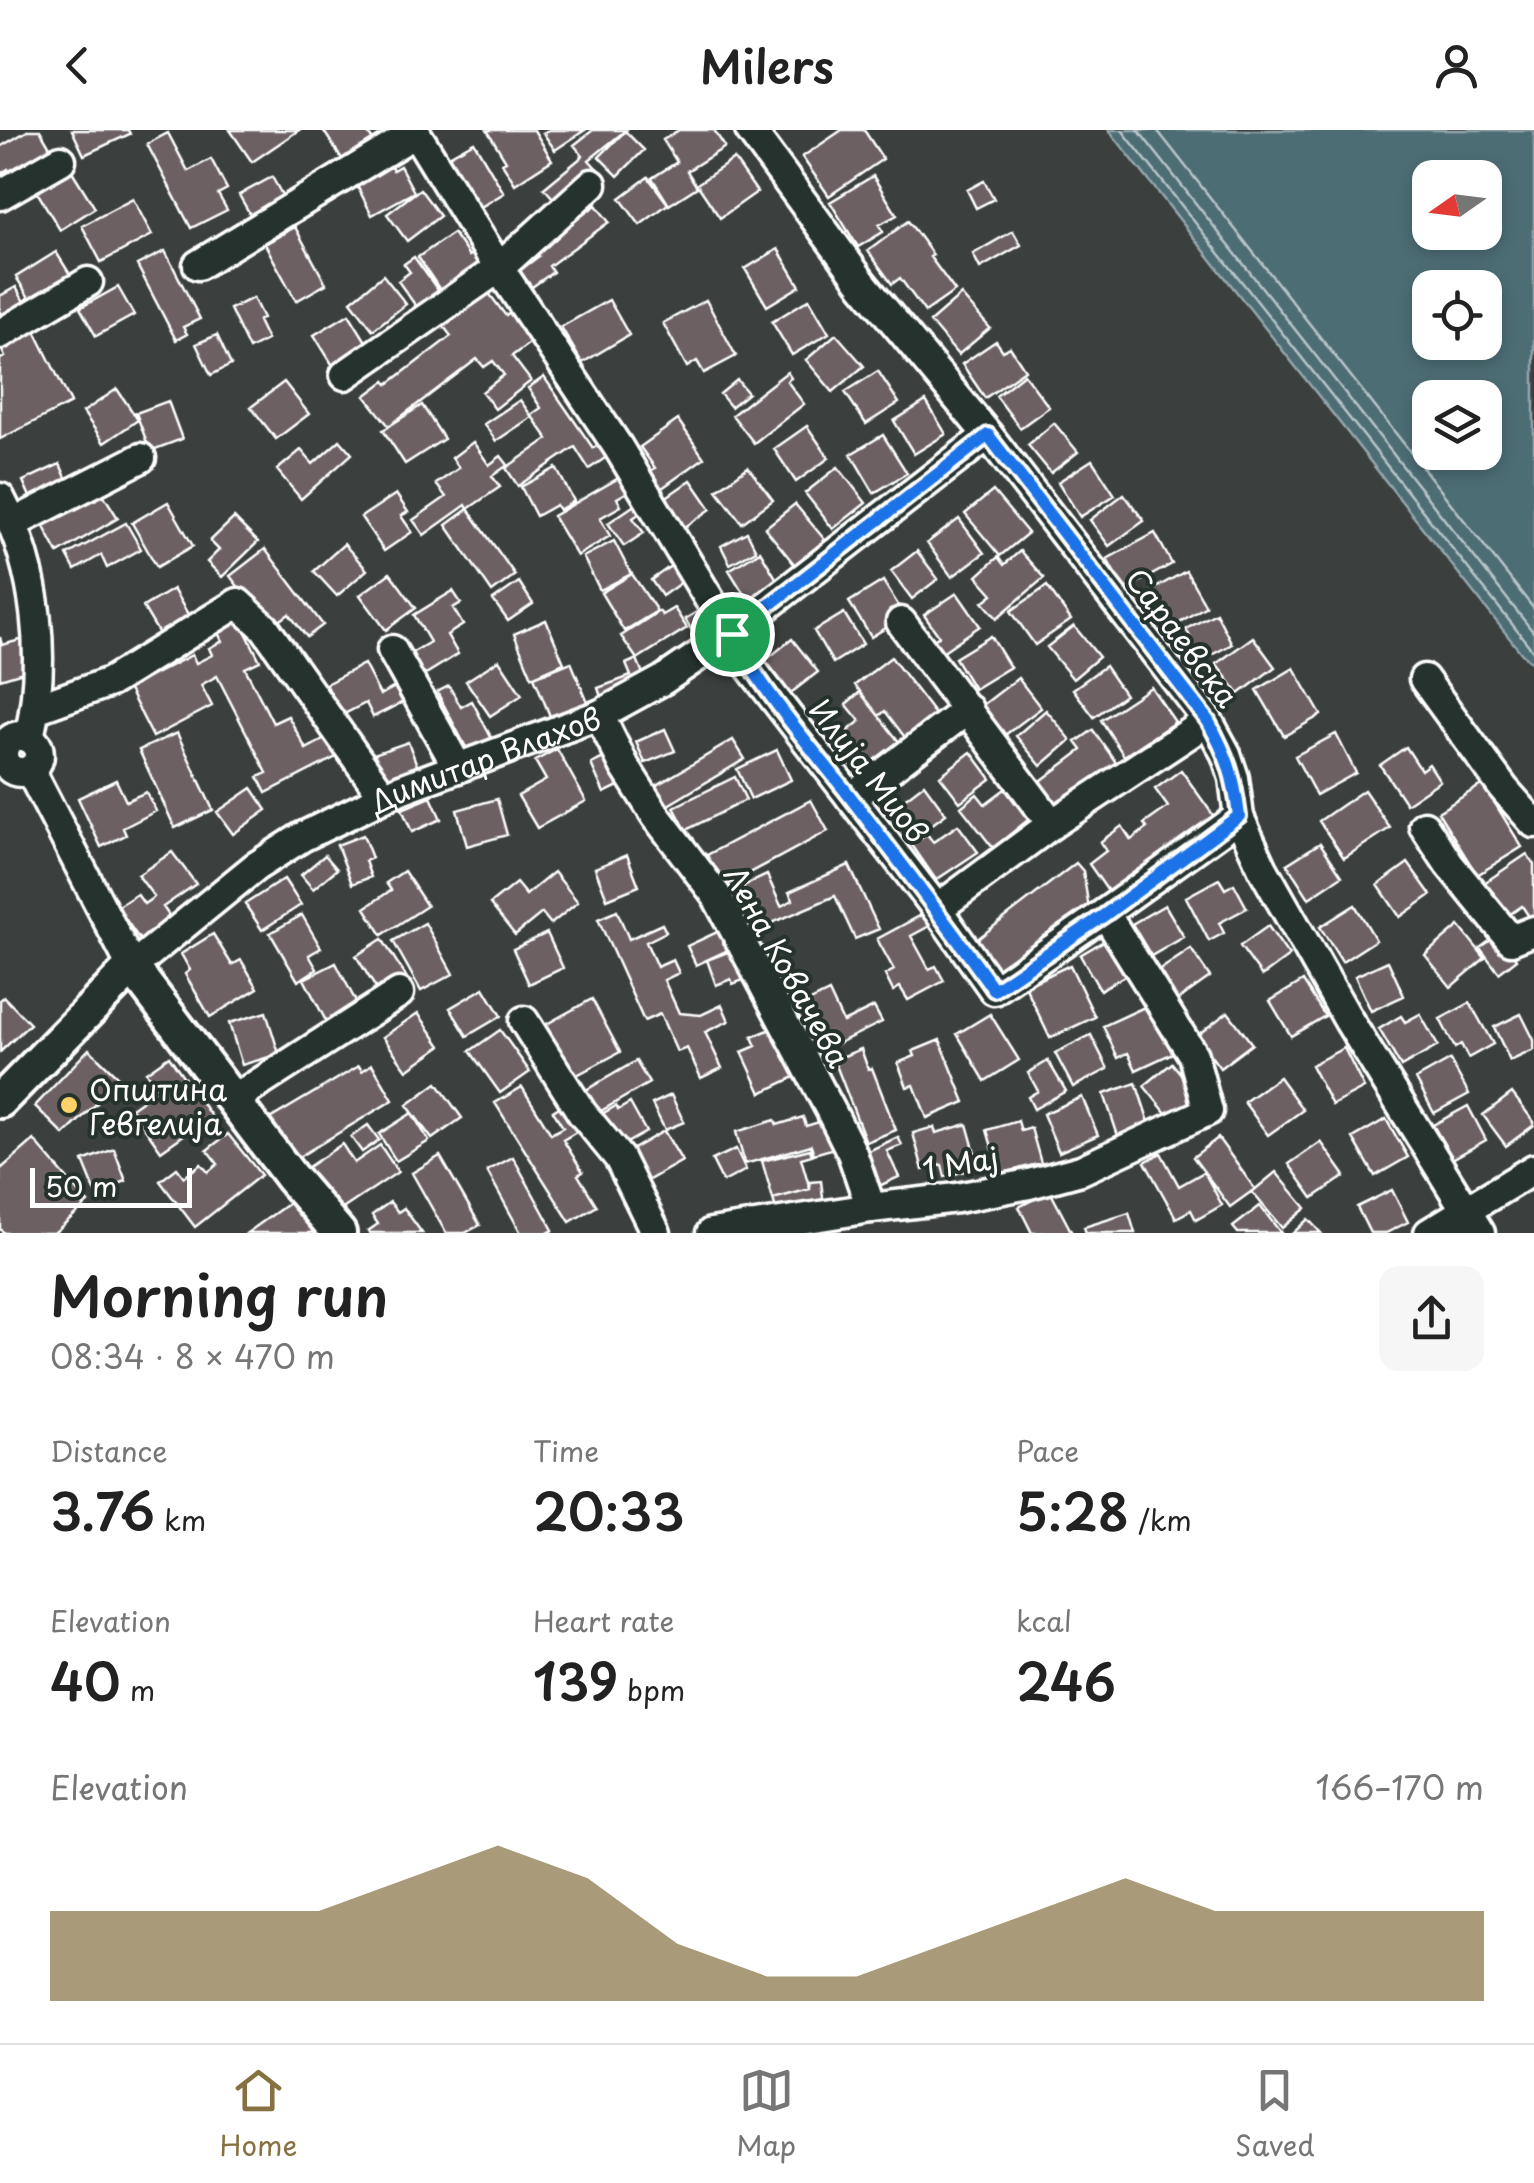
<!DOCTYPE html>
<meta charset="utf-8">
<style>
:root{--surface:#fff;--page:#f6f6f6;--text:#222;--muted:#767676;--line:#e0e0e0;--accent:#857141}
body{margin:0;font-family:"Playpen Sans",sans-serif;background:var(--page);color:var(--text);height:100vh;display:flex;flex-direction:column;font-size:38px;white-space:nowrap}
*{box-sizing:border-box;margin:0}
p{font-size:32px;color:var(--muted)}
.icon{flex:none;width:55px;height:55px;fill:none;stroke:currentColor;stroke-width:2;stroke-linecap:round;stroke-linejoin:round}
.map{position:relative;height:1103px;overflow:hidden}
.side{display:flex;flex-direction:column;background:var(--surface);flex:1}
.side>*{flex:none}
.needle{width:65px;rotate:256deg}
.tools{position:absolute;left:1412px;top:30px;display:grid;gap:20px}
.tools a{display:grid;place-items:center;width:90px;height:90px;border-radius:20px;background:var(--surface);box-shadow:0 5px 15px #0003;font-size:50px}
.scale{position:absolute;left:30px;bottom:25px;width:162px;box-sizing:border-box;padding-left:10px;border:5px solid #fff;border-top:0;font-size:28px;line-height:35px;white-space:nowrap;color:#fff;-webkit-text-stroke:8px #26332d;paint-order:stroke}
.pin{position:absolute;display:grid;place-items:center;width:85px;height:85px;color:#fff;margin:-42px;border:5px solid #fff;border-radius:50%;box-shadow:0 2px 10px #0007}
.round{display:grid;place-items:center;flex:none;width:105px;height:105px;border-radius:20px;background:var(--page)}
.overview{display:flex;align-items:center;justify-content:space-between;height:170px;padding:0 50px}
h1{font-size:55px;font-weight:600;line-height:75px}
.stats{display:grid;grid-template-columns:repeat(3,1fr);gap:15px;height:170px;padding:10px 50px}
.stats div{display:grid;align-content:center}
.stats b{font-size:50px;font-weight:600}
.stats small{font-size:28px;font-weight:400}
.stats p{font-size:28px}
.chart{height:280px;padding:20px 50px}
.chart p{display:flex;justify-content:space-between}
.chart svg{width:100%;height:180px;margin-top:10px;fill:var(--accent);opacity:.7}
header{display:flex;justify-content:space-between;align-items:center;height:130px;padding:0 50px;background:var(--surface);font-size:45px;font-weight:600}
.tabs{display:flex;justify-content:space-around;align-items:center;height:140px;border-top:2px solid var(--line);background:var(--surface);font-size:28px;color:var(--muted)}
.tabs a{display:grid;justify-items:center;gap:5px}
.tabs .on{color:var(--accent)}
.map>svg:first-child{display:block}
</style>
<header><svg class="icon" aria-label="back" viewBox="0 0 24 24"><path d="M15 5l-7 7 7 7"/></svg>Milers<svg class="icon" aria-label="person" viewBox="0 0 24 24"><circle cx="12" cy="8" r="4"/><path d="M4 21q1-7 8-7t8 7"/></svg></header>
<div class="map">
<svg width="1534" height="1103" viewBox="0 0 1534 1103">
<rect width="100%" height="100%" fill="#3b403e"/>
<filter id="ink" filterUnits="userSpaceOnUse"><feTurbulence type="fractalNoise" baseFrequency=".01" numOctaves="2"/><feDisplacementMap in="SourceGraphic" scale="20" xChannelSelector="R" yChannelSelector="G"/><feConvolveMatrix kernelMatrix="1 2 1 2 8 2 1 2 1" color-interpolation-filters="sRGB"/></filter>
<g filter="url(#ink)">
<path fill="#4e6d75" stroke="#95a7ac" stroke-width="2.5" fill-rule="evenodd" d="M1109,0H1534V535L1522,524ZM1430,48H1485V102H1430ZM1430,158H1485V212H1430ZM1430,268H1485V322H1430Z"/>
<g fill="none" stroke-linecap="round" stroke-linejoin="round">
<path stroke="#b8c5c8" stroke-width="2.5" d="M1122,0L1534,522
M1138,0L1534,503
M1157,0L1534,479"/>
</g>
<path fill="#6c6064" stroke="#fff" stroke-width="2.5" d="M29,0H40L57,29L16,54L8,39L0,44V17Z
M72,0H128L130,4L84,25Z
M230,0H299L252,32Z
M323,0H366L380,21L350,41Z
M487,0H534L552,30L515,54L502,33L506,31Z
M549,0H585L555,20L543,3Z
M593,0H626L589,30L600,42L564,72L558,65L553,68L544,58L583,26L574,15Z
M679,0H714L725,17L687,41L697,57L669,75L652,48L677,32L663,10Z
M842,0H864L883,29L829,66L802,27Z
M625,1L644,20L618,46L599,27Z
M168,3L188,41L211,29L227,59L218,64L227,80L191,98L147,14Z
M474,12L504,63L479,78L449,26Z
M386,26L393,40L400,36L414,62L372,85L351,44Z
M734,29L757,62L720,88L697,54Z
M72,41L95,78L60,100L37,62Z
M873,46L897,85L879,95L883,102L858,117L830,72Z
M272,47L290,79L258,98L239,65Z
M648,47L668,74L640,95L620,68Z
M984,51L994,69L976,78L967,60Z
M420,59L440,86L407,111L387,84Z
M133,69L152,105L101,132L82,96Z
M596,75L609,92L549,136L553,142L532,157L519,141L539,126L535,121Z
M908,91L933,125L930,127L955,161L925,182L900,148L892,154L868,121Z
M295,97L326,154L296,171L265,114Z
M1013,101L1021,115L980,138L973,124Z
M453,103L469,126L481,118L491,134L444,166L418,127Z
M778,119L800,156L767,176L745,139Z
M165,121L200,189L183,197L187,204L176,210L137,135Z
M56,122L73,149L33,174L16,147Z
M414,127L445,170L423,186L398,151L410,142L404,134Z
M383,145L406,174L373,200L351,171Z
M16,157L30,183L0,199V166Z
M118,157L134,185L96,206L80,178Z
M485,158L506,186L511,182L532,211L512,226L531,251L495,279L482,262L504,245L493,231L484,237L477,229L389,296L365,266L385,251L388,254L451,206L438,189Z
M961,165L990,198L958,225L930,192Z
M253,168L263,188L258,191L267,210L249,219L230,179Z
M809,169L829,203L792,225L772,192Z
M609,170L629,205L582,233L561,197Z
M706,170L736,226L704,243L697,231L687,237L663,193Z
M349,184L370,218L335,239L314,205Z
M30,191L71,273L0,309V229L5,227L0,216Z
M836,204L864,236L833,262L806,230Z
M217,205L231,235L211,245L196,214Z
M996,211L1003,221L1010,217L1025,240L985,268L962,234Z
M878,241L899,273L866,294L845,262Z
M787,242L791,248L787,251L804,274L754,313L732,285Z
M1024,244L1049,277L1020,298L996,266Z
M544,247L593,318L606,310L614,322L589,339L575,317L518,356L506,338L548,309L531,285L541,278L528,258Z
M737,250L748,263L731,277L720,264Z
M284,252L309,284L276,309L251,277Z
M117,259L138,290L104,313L83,282Z
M520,270L532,287L496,311L484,294Z
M168,271L182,309L150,321L136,283Z
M926,271L946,304L914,324L894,291Z
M422,275L444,309L405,334L383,300Z
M678,290L704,328L658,361L646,344L655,338L640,317Z
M1054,293L1078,322L1051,343L1028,315Z
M807,296L829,328L796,352L774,319Z
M883,305L907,343L874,363L851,324Z
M340,310L352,324L301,369L277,340L301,320L313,334Z
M473,312L489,335L501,326L508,335L492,346L500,357L468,379L466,375L424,405L413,390L446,367L436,354L459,338L452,328Z
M1092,330L1115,365L1080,387L1058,352Z
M60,334L72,361L35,378L23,351Z
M748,337L773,370L742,393L717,360Z
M838,337L866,373L833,399L805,363Z
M556,338L574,371L559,380L556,375L536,386L521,357Z
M624,345L633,359L617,368L621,376L600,388L610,406L577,426L553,386Z
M691,350L711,379L682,399L662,370Z
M101,361L118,388L58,423L43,395Z
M993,361L1028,403L1000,426L965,384Z
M396,364L408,382L401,386L412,402L384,421L361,387Z
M1124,364L1144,391L1109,416L1090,390Z
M642,370L647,378L633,388L644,403L624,416L608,393Z
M168,372L193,416L157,437L132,393Z
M795,374L825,410L795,435L765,398Z
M468,379L515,445L492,462L446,395Z
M234,388L258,412L222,447L207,432L219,420L210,411Z
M959,389L984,423L952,447L927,413Z
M126,393L141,419L107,438L101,425L75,440L67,425Z
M747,402L756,420L730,434L721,416Z
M1155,403L1172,434L1124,460L1107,429Z
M614,411L631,444L600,460L583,427Z
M344,414L367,440L337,466L314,441Z
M265,419L323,495L307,507L289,484L270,498L230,446Z
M760,421L779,453L749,472L729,440Z
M917,421L938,449L912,469L891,441Z
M1020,421L1044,448L997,488L983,472L993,464L977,446L998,427L1004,435Z
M675,433L686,449L662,466L651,450Z
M1186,441L1206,476L1173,496L1152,460Z
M390,443L416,478L386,500L360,465Z
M632,444L657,481L624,501L601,463Z
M883,451L905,486L871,507L849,472Z
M519,452L533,474L508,491L493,470Z
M1047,456L1071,490L1035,515L1011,481Z
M173,459L195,496L165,514L143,477Z
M453,461L461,473L453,478L463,495L447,505L458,524L421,547L408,525L430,512L414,485Z
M957,463L980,496L939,524L931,512L939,506L924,485Z
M707,476L722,501L700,514L685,489Z
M674,478L687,498L637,529L621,506L659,481L662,485Z
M844,483L863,514L833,533L814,501Z
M1216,483L1232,514L1202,530L1186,499Z
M239,488L260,531L245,538L273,593L288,586L306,619L338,602L348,621L266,663L258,647L267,643L217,546L201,555L212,576L153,607L128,558L192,525L196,533L212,525L209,518L222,511L217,500Z
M546,490L564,533L532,547L514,504Z
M1074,496L1099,527L1073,549L1047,517Z
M991,506L1010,537L974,559L955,528Z
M0,507L2,515L24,509L33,539L0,549Z
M1253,507L1275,537L1239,564L1216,534Z
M792,509L818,542L787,566L762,533Z
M891,527L940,591L910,614L885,581L879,586L855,555Z
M637,529L648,556L603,573L598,558L631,546L626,534Z
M499,530L522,565L490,586L466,551Z
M571,532L591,580L554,596L534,547Z
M364,534L380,565L395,557L403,572L373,587L366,573L342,585L326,554Z
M1105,536L1125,565L1094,587L1073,559Z
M1294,538L1321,585L1284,606L1257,560Z
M1018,548L1041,578L1005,605L998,596L990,602L975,581Z
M449,556L461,577L472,571L493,611L469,623L437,562Z
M1151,557L1175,592L1124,626L1101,590Z
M860,562L904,618L863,651L839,619L853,607L848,601L860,591L846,574Z
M1046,580L1071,610L1041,636L1016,606Z
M665,599L675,621L645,633L636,612Z
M1093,600L1120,638L1060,683L1038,653L1082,620L1076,612Z
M177,603L213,680L175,698L139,620Z
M1336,604L1356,643L1316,665L1295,626Z
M733,610L745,629L663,678L652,658Z
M408,612L422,648L384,662L371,625Z
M1406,617L1421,640L1429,634L1440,651L1406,674L1380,635Z
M557,619L586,671L537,698L518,666L546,650L535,631Z
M777,620L791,650L751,669L737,639Z
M616,622L629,651L604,663L591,634Z
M971,622L991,649L960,672L940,646Z
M1181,640L1218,692L1112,767L1089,734L1106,721L1100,712L1122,696L1131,710L1147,698L1144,694L1168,677L1155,659Z
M735,647L746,670L686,700L674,677Z
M116,650L126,671L146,662L156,681L123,698L126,705L101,717L78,668Z
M924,654L946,684L904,715L882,686Z
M1483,654L1522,717L1477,745L1438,682Z
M252,658L267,680L233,704L217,682Z
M1005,659L1028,690L993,718L961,677L977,664L985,674Z
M1364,660L1390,698L1344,728L1319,691Z
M431,667L441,689L412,702L402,679Z
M497,669L507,705L467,716L457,680Z
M811,670L828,701L724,757L707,725Z
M958,695L978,722L936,750L912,715L927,704L933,712Z
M363,705L372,728L365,731L371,747L352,754L337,715Z
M1320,713L1342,746L1309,768L1287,734Z
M172,722L196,754L163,777L177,797L146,819L117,777L137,764L144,774L154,767L138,745Z
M1527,724L1534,734V794L1522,776L1506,787L1484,753Z
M325,725L337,739L313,759L301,745Z
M627,725L639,756L607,769L595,738Z
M1076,733L1083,741L1089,779L994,852L967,817Z
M1408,733L1431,765L1400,787L1378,755Z
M849,735L879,799L855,809L835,766L751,802L740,777L750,772L743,756L767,745L781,776L793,770L789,762Z
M404,741L427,776L382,805L365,778L391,760L386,753Z
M554,742L578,772L551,794L542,783L515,805L490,774L516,753L526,765Z
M284,749L301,775L262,800L245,774Z
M1219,749L1225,759L1234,754L1247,778L1219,793L1224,803L1209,811L1186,767Z
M1165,775L1184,807L1151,826L1132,794Z
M1355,775L1376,810L1342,832L1320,797Z
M617,781L629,809L662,794L666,802L646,812L657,837L673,830L679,843L664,850L679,883L701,885L722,875L729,891L705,902L722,938L701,948L687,918L677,922L660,884L644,891L598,789Z
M929,781L935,793L911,806L929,839L936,836L944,851L908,870L900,857L893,861L885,845L894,840L877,809Z
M302,785L321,818L309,825L317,839L298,851L270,803Z
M425,793L453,844L421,861L393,811Z
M1268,796L1289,826L1262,846L1240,816Z
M1459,796L1485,828L1451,857L1425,825Z
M728,797L737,816L696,835L687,816Z
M547,803L563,838L529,854L513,819Z
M213,804L232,835L241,830L258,858L210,887L185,844L190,840L181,824Z
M1499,804L1517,829L1499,843L1480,818Z
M1114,805L1135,840L1100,860L1080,825Z
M382,809L407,848L380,865L356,826Z
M743,816L754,846L733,854L731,849L716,855L707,830Z
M1191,819L1210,847L1175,872L1155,843Z
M1388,831L1404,866L1371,881L1355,846Z
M336,833L357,874L326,891L304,849Z
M1070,835L1095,887L1050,908L1025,856Z
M1303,851L1325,886L1291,906L1270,871Z
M484,858L501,886L467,906L450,878Z
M829,862L843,892L874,877L882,892L816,924L794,879Z
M4,867L30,894L0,922V870Z
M592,869L620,922L573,947L545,895Z
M1470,873L1493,914L1468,928L1461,914L1455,918L1440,889Z
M1151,874L1173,923L1136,940L1128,923L1118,928L1103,896Z
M266,882L279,924L242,935L229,893Z
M1228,882L1252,914L1220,938L1196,906Z
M418,883L441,916L407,940L383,907Z
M990,884L1019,930L985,951L957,904Z
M1420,884L1438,916L1401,937L1379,899L1401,886L1405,892Z
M1521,884L1534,910V920L1510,931L1494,897Z
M771,899L775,909L780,907L797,946L761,963L742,922L756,916L752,907Z
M500,900L530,942L500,963L470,921Z
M1091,905L1108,939L1073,957L1055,923Z
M940,910L965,972L927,988L914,955L907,957L898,933L915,926L913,921Z
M1344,918L1364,958L1332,975L1311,935Z
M89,919L121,950L64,1005L35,976Z
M861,919L868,939L872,938L896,1000L866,1012L834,930Z
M169,926L211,986L161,1021L131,978L158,959L146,942Z
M1450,930L1469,964L1434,983L1416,949Z
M636,931L649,953L594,985L581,963Z
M1048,931L1066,961L1034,979L1028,967L1038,961L1028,943Z
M1172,933L1198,965L1170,988L1144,956Z
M372,934L393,970L292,1031L268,990L359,936L362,941Z
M1279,947L1303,980L1268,1005L1244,972Z
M437,953L462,988L432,1009L407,975Z
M1136,953L1150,995L1118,1006L1104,964Z
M522,957L551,1004L563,997L553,981L567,972L583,998L563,1010L583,1042L578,1045L597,1076L570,1092L495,973Z
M1512,963L1534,992V995L1506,1016L1483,985Z
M671,965L684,992L665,1000L652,974Z
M1082,967L1098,1005L1059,1022L1043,984Z
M630,973L646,1002L625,1014L629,1021L664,1001L682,1031L640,1055L600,985L616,976L618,980Z
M1468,976L1486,1010L1452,1029L1433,995Z
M412,983L429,1011L396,1031L379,1004Z
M803,987L806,996L829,989L838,1017L814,1024L811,1015L745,1034L736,1002L775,990L777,995Z
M1386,989L1408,1027L1375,1046L1353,1008Z
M1018,991L1021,1001L1031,998L1041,1033L1000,1044L987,1000Z
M967,994L979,1037L945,1047L942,1035L923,1040L913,1003L934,997L936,1003Z
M368,995L379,1010L362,1022L351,1007Z
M228,1004L261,1045L195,1097L160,1051L177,1038L184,1047L201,1034L208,1042L218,1034L207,1020Z
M898,1007L902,1015L887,1021L899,1047L879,1056L864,1023Z
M1218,1008L1255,1059L1230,1077L1193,1027Z
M34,1010L88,1073L54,1103H4L0,1099V1036L2,1038Z
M1321,1012L1345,1046L1313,1068L1289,1034Z
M342,1014L354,1033L380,1015L398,1042L338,1082L308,1037Z
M114,1019L126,1051L96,1063L83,1031Z
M736,1019L746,1040L723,1052L712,1030Z
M810,1019L812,1025L801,1028L810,1059L773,1069L762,1031Z
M1161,1023L1179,1056L1204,1042L1222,1075L1196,1090L1191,1080L1176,1088L1145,1032Z
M440,1026L480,1095L465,1103H446L412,1043Z
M513,1027L553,1100L548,1103H521L487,1041Z
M1276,1042L1306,1078L1282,1098L1252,1062Z
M821,1051L825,1084L779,1089L773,1069L810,1059V1052Z
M1392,1060L1408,1092L1386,1103H1370L1357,1077Z
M1050,1061L1072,1103H1032L1019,1077Z
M296,1068L320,1103H247Z
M390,1072L398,1082L404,1078L422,1103H370L368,1101L378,1094L372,1085Z
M1260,1076L1281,1103H1238L1233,1097Z
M1129,1083L1135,1103H1086L1084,1097Z
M1308,1089L1321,1103H1293Z"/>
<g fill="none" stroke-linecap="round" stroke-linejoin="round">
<defs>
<g id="minor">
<path d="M414,0L499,138L618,317L750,537L937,779L994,860L1105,783L1239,687"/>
<path d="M750,0L863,154L988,305L1208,591L1226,624L1234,648L1239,687L1263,739L1349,891L1480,1103"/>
<path d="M0,65L61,30"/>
<path d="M198,135L415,3"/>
<path d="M0,204L88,152"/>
<path d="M345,245L499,138L592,54"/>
<path d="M0,368C38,439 47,530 29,608"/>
<path d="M14,393L141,328"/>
<path d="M901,492L1052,694"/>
<path d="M392,520L458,638"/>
<path d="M1424,549L1504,659L1534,693"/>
<path d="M35,579L110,552L238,473L265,498L384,667"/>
<path d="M599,585L625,637L656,686L716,765L831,981L852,1023L871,1078"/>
<circle cx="21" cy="624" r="18"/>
<path id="s1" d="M30,640L132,837L255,737L302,707L401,659L599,585L663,550L732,503L988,305"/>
<path d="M851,668L968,579"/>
<path d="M1424,696L1449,734L1511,810L1534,801"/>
<path d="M937,779L1052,694L1208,591"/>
<path d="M524,891L582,983L619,1028L656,1103"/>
<path d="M233,970L399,863"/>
<path d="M711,1103L871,1078L957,1068L1029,1054L1081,1040L1208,981L1193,925L1105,783"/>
<path d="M1429,1103L1534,1039"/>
</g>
<path id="major" d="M0,971L132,837L291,1047L339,1103"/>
</defs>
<use href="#minor" stroke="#fff" stroke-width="35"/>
<use href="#major" stroke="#fff" stroke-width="40"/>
<use href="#minor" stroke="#26332d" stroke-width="28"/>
<use href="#major" stroke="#26332d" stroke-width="32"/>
</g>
</g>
<g fill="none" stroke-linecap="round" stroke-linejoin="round" filter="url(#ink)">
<defs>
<path id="route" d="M988,305L1208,591C1228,627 1234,646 1239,686L1106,784L994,860C947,793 898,729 848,664C807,612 763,562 732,504Z"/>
</defs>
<use href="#route" stroke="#fff" stroke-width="20"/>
<use href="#route" stroke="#1a73e8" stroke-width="12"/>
</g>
<circle fill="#ffd166" stroke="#26332d" stroke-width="4" cx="69" cy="975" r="10"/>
<g text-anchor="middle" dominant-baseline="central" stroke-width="8" stroke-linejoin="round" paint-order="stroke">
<g font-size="30" fill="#fff" stroke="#26332d">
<text transform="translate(1183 507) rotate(53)">Сараевска</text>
<text stroke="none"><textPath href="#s1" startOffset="635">Димитар Влахов</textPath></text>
<text transform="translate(870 640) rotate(52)">Илија Миов</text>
<text transform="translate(788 836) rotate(61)">Лена Ковачева</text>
<text transform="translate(960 1032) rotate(-9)">1 Мај</text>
</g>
<g font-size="30" fill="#fff" stroke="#26332d" text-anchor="start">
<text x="89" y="958">Општина<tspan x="89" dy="34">Гевгелија</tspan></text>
</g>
</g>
</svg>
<div class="tools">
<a><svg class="needle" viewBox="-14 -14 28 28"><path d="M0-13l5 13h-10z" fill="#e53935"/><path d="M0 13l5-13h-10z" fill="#767676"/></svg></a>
<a><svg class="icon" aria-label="locate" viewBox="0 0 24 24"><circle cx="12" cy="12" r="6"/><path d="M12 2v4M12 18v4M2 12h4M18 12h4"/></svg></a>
<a><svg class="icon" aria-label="layers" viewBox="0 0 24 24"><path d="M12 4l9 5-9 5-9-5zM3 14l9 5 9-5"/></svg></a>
</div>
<div class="scale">50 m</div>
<div class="pin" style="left:732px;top:504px;background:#1e9e55"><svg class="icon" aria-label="arrive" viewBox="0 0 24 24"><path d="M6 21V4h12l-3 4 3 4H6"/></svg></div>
</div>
<section class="side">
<div class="overview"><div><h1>Morning run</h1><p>08:34 · 8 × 470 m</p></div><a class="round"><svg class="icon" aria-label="share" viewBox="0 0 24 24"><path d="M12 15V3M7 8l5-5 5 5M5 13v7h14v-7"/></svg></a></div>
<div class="stats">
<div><p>Distance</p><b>3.76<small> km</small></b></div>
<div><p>Time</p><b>20:33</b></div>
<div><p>Pace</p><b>5:28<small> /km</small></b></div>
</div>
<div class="stats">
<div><p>Elevation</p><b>40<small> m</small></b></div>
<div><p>Heart rate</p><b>139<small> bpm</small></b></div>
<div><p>kcal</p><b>246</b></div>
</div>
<div class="chart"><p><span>Elevation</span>166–170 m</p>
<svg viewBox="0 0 160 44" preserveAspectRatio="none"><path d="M0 44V22L10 22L20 22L30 22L40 14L50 6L60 14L70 30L80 38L90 38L100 30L110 22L120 14L130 22L140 22L150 22L160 22V44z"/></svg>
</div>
</section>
<nav class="tabs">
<a class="on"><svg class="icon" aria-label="home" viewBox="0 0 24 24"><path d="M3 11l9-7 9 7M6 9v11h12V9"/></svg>Home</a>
<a><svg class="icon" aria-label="map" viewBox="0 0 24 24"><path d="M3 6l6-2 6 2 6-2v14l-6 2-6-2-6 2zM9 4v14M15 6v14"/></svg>Map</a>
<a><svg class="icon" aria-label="saved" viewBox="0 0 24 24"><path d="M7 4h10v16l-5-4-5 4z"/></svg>Saved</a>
</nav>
